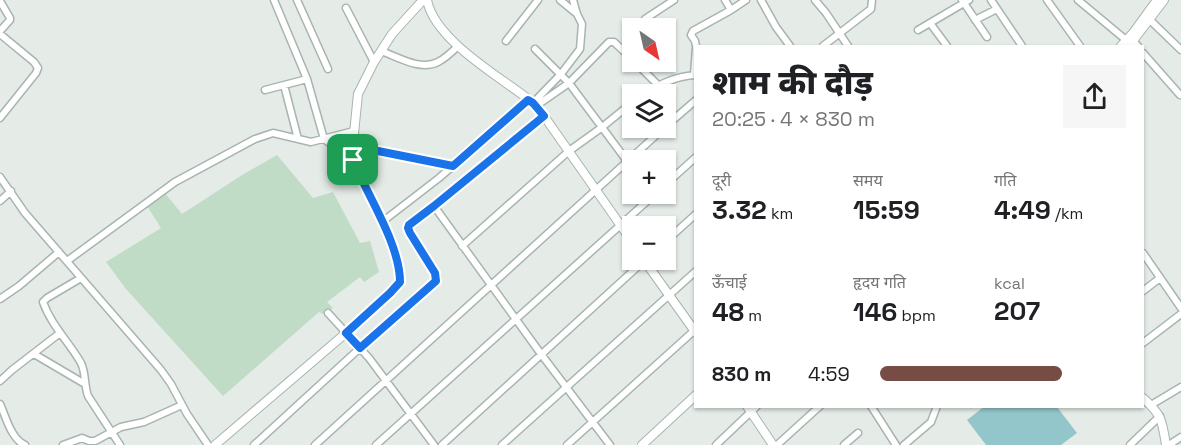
<!DOCTYPE html>
<html lang="hi">
<meta charset="utf-8">
<style>
:root{--surface:#fff;--page:#f6f6f6;--text:#202124;--muted:#757577;--accent:#774c45}
body{margin:0;font-family:"Space Grotesk","Noto Sans Devanagari",sans-serif;background:var(--page);color:var(--text);height:100vh;display:flex;flex-direction:column;font-size:22px;white-space:nowrap}
*{box-sizing:border-box;margin:0}
p{font-size:20px;color:var(--muted)}
.icon{flex:none;width:33px;height:33px;fill:none;stroke:currentColor;stroke-width:2;stroke-linecap:round;stroke-linejoin:round}
.map{position:relative;flex:1;overflow:hidden}
.panel{position:absolute;left:694px;top:45px;width:450px;height:363px;display:flex;flex-direction:column;background:var(--surface);border-radius:0px;box-shadow:0 2px 4px #0004}
.panel>*{flex:none}
.needle{width:39px;rotate:146deg}
.tools{position:absolute;left:622px;top:18px;display:grid;gap:12px}
.tools a{display:grid;place-items:center;width:54px;height:54px;border-radius:0px;background:var(--surface);box-shadow:0 2px 4px #0004;font-size:30px}
.pin{position:absolute;display:grid;place-items:center;width:51px;height:51px;color:#fff;margin:-26px;border-radius:12px;box-shadow:0 3px 9px #0006}
.round{display:grid;place-items:center;flex:none;width:63px;height:63px;border-radius:0px;background:var(--page)}
.head{display:flex;align-items:center;justify-content:space-between;height:102px;padding:0 18px}
h1{font-size:33px;font-weight:800;line-height:45px}
.figures{display:grid;grid-template-columns:repeat(3,1fr);gap:9px;height:102px;padding:6px 18px}
.figures div{display:grid;align-content:center}
.figures b{font-size:26px;font-weight:800}
.figures small{font-size:16px;font-weight:400}
.figures p{font-size:16px}
ul{padding:0 18px;list-style:none;font-size:20px}
li{display:grid;grid-template-columns:96px 72px 1fr;align-items:center;height:45px}
li i{height:15px;border-radius:8px;background:var(--accent)}
.map>svg:first-child{display:block}
</style>
<div class="map">
<svg width="1181" height="445" viewBox="0 0 1181 445">
<rect width="100%" height="100%" fill="#e5ece8"/>
<path fill="#c0dbc6" d="M277,155L313,198L333,192L360,243L370,241L379,272L364,282L360,277L327,302L333,308L324,314L319,312L223,396L126,289L106,262L161,228L147,206L165,193L182,214L242,175Z"/>
<path fill="#93c6cb" d="M985,406L1057,407L1077,433L1061,445H986L967,420Z"/>
<g fill="none" stroke-linecap="round" stroke-linejoin="round">
<defs>
<path id="minor" d="M274,0L307,79L324,139L353,160L368,152L378,151L453,166
M297,0L328,69
M560,0L577,14
M725,0L731,10
M761,0L776,27L790,46
M815,0L826,13L848,46
M962,0L987,37
M991,0L1022,46
M1047,0L1080,46
M1078,0L1126,40
M0,1L10,18V20L0,31
M346,8L374,62
M975,20L997,9
M1150,20L1181,50
M930,23L947,46
M648,28L644,23L645,19L674,0
M918,30L969,0
M0,34L34,62L38,68L36,73L0,118
M506,41L538,0
M1134,42L1138,46
M696,46L695,41L691,35L693,31L731,10L746,0
M823,46L871,9L872,0
M535,49L569,83L627,161
M381,51C398,57 420,71 438,62C446,58 452,52 458,46
M1143,53L1180,95
M635,62L658,85
M694,74L696,48
M284,85L298,139
M265,90L307,79
M644,94C660,84 676,76 696,75
M533,103L561,74L580,49L582,24L577,14L573,0
M536,106L569,83L609,42H614L633,60
M666,126L696,100
M0,177L25,213L161,370L171,384L187,414L208,445
M666,184L696,157
M0,201L11,191
M434,206L541,354L610,445
M382,222L439,178L528,100
M666,241L696,214
M462,246L569,151L601,128L633,102
M1143,253L1181,308
M67,261L175,182L255,139L273,133L311,142L354,131
M81,278L47,298L43,302C51,325 69,342 81,363C86,373 84,385 88,396L120,445
M1143,291L1160,278
M0,299L19,286L59,252
M328,313L369,358L434,445
M1143,343L1181,314
M34,354L85,384
M0,381L12,370L60,333
M0,404C6,417 11,439 25,445
M1151,405L1181,387
M871,406L896,445
M63,445L82,438L89,441H95L121,427L144,422L182,405
M254,445L360,348L436,281L437,277L435,273L409,233L408,229L409,225L434,206L544,116
M315,445L664,128
M376,445L655,194
M442,445L645,260
M502,445L696,271
M567,445L696,329
M716,445L757,406
M777,445L820,406
M844,445L858,433
M904,445L931,422L937,406
M1130,445L1160,416
M1169,445L1181,437"/>
<path id="tertiary" d="M427,0C435,41 501,77 532,102C536,106 540,111 544,116L633,243
M1121,46L1133,33L1157,0
M1129,46L1164,0
M644,260L696,333
M1143,398C1162,415 1162,420 1166,445
M747,406L773,445
M215,445L346,333L390,293L400,282C400,251 379,216 366,188C360,177 353,165 352,153L358,94L374,62L392,34L423,0
M642,445L696,395"/>
</defs>
<use href="#minor" stroke="#a8b4af" stroke-width="9"/>
<use href="#tertiary" stroke="#a8b4af" stroke-width="10"/>
<use href="#minor" stroke="#fff" stroke-width="6"/>
<use href="#tertiary" stroke="#fff" stroke-width="8"/>
</g>
<g fill="none" stroke-linecap="round" stroke-linejoin="round">
<defs>
<path id="route" d="M528,100L533,103L544,116L434,206L409,225L408,228L410,233L435,273L436,281L360,348L346,333L390,293L400,282C400,244 367,195 353,160L368,152L378,151L453,166Z"/>
</defs>
<use href="#route" stroke="#fff" stroke-width="12"/>
<use href="#route" stroke="#1a73e8" stroke-width="8"/>
</g>
</svg>
<div class="tools">
<a><svg class="needle" viewBox="-14 -14 28 28"><path d="M0-13l5 13h-10z" fill="#e53935"/><path d="M0 13l5-13h-10z" fill="#757577"/></svg></a>
<a><svg class="icon" aria-label="layers" viewBox="0 0 24 24"><path d="M12 4l9 5-9 5-9-5zM3 14l9 5 9-5"/></svg></a>
<a>+</a>
<a>−</a>
</div>
<div class="pin" style="left:353px;top:160px;background:#1e9e55"><svg class="icon" aria-label="arrive" viewBox="0 0 24 24"><path d="M6 21V4h12l-3 4 3 4H6"/></svg></div>
<section class="panel">
<div class="head"><div><h1>शाम की दौड़</h1><p>20:25 · 4 × 830 m</p></div><a class="round"><svg class="icon" aria-label="share" viewBox="0 0 24 24"><path d="M12 15V3M7 8l5-5 5 5M5 13v7h14v-7"/></svg></a></div>
<div class="figures">
<div><p>दूरी</p><b>3.32<small> km</small></b></div>
<div><p>समय</p><b>15:59</b></div>
<div><p>गति</p><b>4:49<small> /km</small></b></div>
</div>
<div class="figures">
<div><p>ऊँचाई</p><b>48<small> m</small></b></div>
<div><p>हृदय गति</p><b>146<small> bpm</small></b></div>
<div><p>kcal</p><b>207</b></div>
</div>
<ul>
<li><b>830 m</b>4:59<i style="width:74%"></i></li>
</ul>
</section>
</div>
